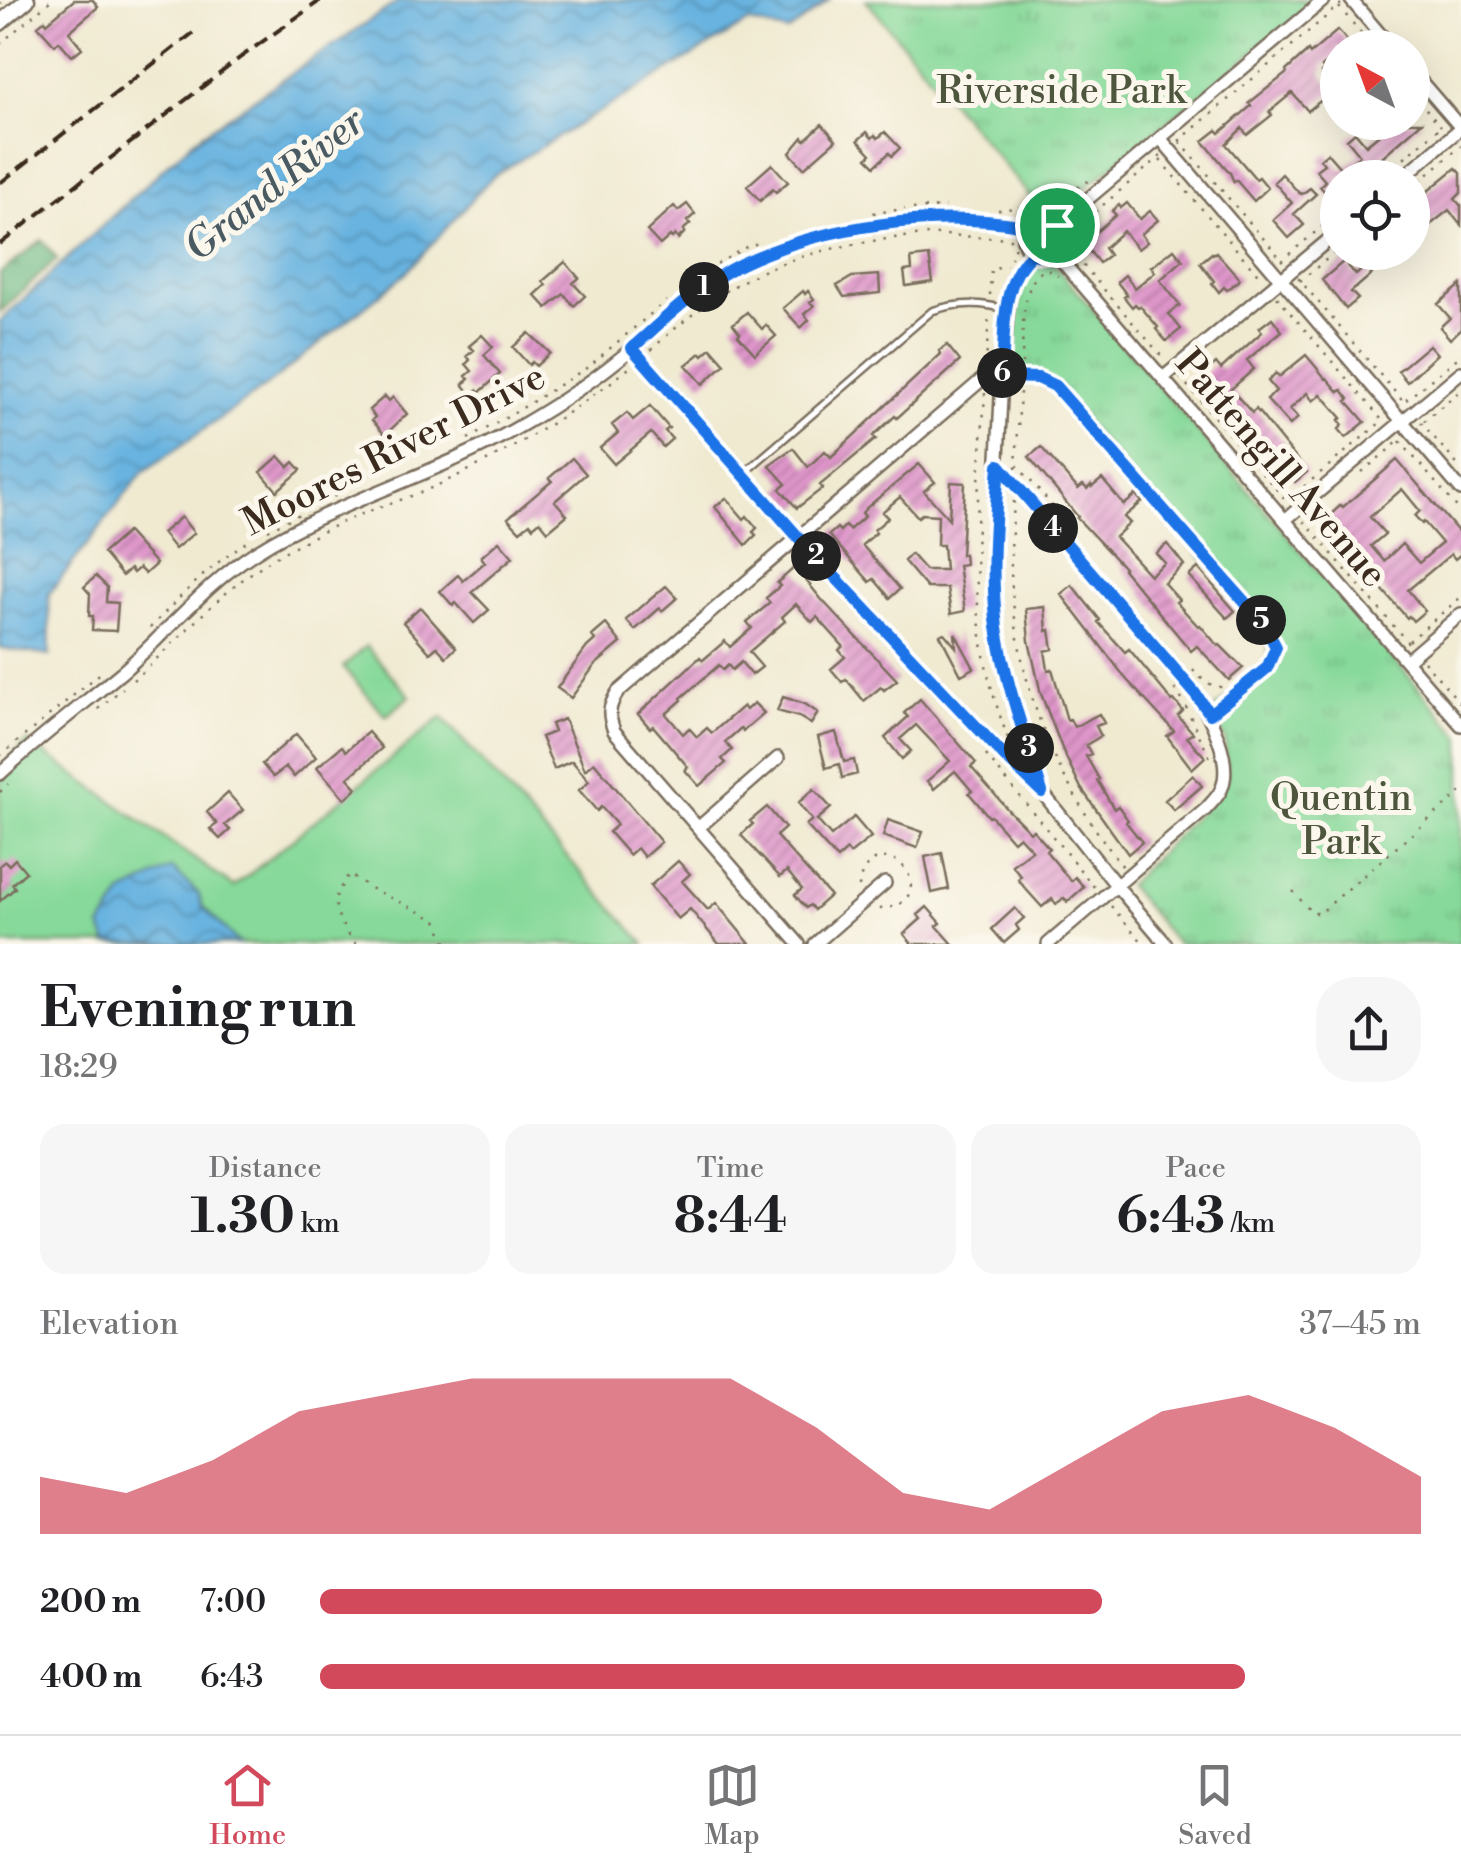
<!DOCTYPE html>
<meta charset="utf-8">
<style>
:root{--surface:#fff;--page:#f6f6f6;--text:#202124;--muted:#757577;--line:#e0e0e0;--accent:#d1495b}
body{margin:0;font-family:"Libre Bodoni",serif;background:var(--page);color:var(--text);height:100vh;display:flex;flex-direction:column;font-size:38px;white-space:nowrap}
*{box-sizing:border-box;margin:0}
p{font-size:32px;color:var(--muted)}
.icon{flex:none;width:55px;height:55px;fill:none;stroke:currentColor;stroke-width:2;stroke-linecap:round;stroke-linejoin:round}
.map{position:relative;height:944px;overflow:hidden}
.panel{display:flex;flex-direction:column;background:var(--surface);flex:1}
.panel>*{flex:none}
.needle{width:65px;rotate:319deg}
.buttons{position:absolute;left:1320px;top:30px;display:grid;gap:20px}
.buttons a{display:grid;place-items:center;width:110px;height:110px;border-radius:50%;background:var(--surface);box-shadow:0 10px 40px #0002;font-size:50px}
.pin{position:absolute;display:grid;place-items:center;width:85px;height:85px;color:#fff;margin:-42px;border:5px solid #fff;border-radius:50%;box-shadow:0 2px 10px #0007}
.km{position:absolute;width:50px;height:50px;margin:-25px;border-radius:50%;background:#222;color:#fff;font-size:28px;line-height:50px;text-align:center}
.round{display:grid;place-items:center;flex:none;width:105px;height:105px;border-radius:40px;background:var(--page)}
.overview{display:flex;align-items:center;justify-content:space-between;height:170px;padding:0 40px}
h1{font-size:55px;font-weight:700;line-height:75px}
.stats{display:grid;grid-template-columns:repeat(3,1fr);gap:15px;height:170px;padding:10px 40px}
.stats div{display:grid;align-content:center;border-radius:25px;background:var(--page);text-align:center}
.stats b{font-size:50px;font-weight:700}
.stats small{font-size:28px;font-weight:400}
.stats p{font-size:28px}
.chart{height:280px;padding:20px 40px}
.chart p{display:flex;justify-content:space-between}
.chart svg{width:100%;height:180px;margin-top:10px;fill:var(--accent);opacity:.7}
ul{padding:0 40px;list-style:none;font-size:32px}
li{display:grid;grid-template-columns:160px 120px 1fr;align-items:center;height:75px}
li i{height:25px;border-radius:12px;background:var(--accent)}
.menu{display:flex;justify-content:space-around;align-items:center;height:140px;border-top:2px solid var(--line);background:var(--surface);font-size:28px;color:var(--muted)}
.menu a{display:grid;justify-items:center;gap:5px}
.menu .selected{color:var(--accent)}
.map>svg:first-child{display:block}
</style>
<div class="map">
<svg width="1461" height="944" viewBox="0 0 1461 944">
<defs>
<pattern id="forest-firs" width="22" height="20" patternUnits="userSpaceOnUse" patternTransform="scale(2.5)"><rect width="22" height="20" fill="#6cb982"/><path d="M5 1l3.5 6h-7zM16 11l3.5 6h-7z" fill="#5a976a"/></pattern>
<pattern id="park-tufts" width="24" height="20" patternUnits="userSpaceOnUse" patternTransform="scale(2.5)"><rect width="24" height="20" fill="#86d99a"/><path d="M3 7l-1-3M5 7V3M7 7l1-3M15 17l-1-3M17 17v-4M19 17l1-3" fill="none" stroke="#75ba84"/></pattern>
<pattern id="water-waves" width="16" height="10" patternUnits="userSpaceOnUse" patternTransform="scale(2.5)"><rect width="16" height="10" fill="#67b3e0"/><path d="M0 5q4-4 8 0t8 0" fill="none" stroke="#5692b5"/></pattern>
<pattern id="building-hatch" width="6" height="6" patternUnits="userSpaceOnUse" patternTransform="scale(2.5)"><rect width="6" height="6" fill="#df96ca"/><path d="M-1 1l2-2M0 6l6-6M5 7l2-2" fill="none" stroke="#b67ba3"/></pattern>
</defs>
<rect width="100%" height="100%" fill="#fbf7ec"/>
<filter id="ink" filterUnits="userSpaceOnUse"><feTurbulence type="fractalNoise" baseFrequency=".01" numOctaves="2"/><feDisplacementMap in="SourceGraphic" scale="20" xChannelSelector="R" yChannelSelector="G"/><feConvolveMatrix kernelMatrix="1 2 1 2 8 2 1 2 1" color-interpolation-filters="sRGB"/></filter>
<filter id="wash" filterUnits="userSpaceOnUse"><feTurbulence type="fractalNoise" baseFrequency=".0048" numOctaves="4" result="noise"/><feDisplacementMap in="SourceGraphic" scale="40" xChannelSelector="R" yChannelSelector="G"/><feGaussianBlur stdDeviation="2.25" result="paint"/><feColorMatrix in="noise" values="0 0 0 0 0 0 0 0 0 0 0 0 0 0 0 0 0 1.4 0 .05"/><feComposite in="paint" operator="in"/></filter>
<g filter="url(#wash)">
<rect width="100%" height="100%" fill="#f0ead1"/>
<path fill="#86d99a" stroke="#60825c" stroke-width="2.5" d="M366,646L410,696L386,716L343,667Z
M442,717L645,944H0V770L27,741L234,887Z"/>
<path fill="url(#forest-firs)" stroke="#547250" stroke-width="2.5" d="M42,240L57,259L0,312V273Z"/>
<path fill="url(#park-tufts)" stroke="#60825c" stroke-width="2.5" d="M866,0H1319L1048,218Z
M1051,261L1461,737V944H1177L1128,885L1204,807L1227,777L1225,739L1210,713L1269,663L1268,633L1058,390L1037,379L1004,377L1024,279L1035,266Z"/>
<path fill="url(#water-waves)" stroke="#516e7f" stroke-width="2.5" d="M400,0H829L788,32L749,22L493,176L405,274L269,384L142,473L49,594L50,656L0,648V321L195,139Z
M172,868L199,894L202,906L240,944H107L101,927L123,893Z"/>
<g id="blocks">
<path fill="url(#building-hatch)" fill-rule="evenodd" d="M74,0H93L98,7L69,32L82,48L72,56L59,41L55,45L38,26L45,20L47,23Z
M1338,30L1353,48H1338V54L1322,67L1324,70L1321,73L1334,90L1308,111L1292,93L1269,112L1272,115L1247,135L1242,128L1226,144L1256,179L1259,177L1268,188L1254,201L1236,180L1234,182L1230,173L1203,141L1217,130L1220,133L1251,106L1249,103L1287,73L1286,71L1298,60L1308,51L1310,54Z
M1377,122H1422L1358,178H1338V192L1330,198L1320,186L1325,181L1316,170L1324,164L1320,159L1327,153L1342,170L1360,155L1347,139L1355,132L1366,145L1384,130Z
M822,124L836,140L804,168L790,153L803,137L805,140Z
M867,132L872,138L875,135L878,138L885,132L900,148L892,156L889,153L875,166L867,158L871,154L858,140Z
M772,164L788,182L776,192L773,189L760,201L747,186Z
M1456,168L1461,173V193L1455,199L1461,206V225L1449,210L1420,233L1412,224V204Z
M1282,174L1299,193L1302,194L1310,188L1316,194L1294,214L1304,225L1289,238L1273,220L1292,203L1274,182Z
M1127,203L1140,219L1150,211L1158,220L1141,234L1147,242L1138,249L1123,231L1104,248L1109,255L1099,263L1083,243L1116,215L1112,211L1119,205L1121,208Z
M687,204L695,214L687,221L690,224L683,230L685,232L678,239L675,235L672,238L670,236L660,245L647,231L674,206L678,211Z
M1174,249L1183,260L1160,280L1180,305L1169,314L1181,329L1166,341L1156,329L1158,327L1140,306L1138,307L1135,304L1132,307L1124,297L1127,295L1117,282L1125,275L1135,288L1155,272L1151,267Z
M1216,252L1240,279L1227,290L1224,287L1219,292L1212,283L1214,281L1200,263L1212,253L1213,254Z
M929,256L933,282L906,286L904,271L912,270L911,258Z
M1344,261L1356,275L1366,266L1372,274L1351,292L1358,299L1346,309L1322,280Z
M565,262L579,278L573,283L585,296L574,306L564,294L547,308L535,295L546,285L543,281Z
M879,275L880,293L844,297L837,286L852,277Z
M1461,285V329L1450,339L1440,327L1450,318L1438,304Z
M803,291L805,294L808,291L814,299L810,302L814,306L804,314L809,320L801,328L783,308Z
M747,312L762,329L766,325L776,336L755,354L738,335L740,333L733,324Z
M1272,318L1282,331L1247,360L1254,369L1231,389L1252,413L1256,409L1307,472L1295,482L1290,476L1287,479L1280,470L1281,468L1231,413L1218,396L1220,394L1203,375L1216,363L1221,369L1262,332L1259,328Z
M529,333L550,353L536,366L532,362L529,365L513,347Z
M482,335L493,347L484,355L500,374L479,393L477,390L471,394L463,384L469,379L466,376L472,371L466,364L470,360L467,356L474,350L469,346Z
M947,345L960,361L897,418L895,416L873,436L876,439L820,485L823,488L797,508L780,489L786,484L769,465L793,448L808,467L825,451L831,457L941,354L939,351Z
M1429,345L1437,354L1407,382L1398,371Z
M711,348L725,364L703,384L686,365L701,353L703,355Z
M1306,355L1326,379L1327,378L1339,392L1342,390L1349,399L1347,401L1365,422L1346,438L1339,429L1343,425L1339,420L1342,418L1321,394L1313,401L1307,393L1290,409L1298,418L1290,425L1267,400L1276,391L1268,381L1276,373L1279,377Z
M385,396L389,401L393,397L407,414L385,435L372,420L375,417L369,410Z
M650,406L669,428L665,431L672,439L663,447L651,433L614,464L600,448L618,433L612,425L627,413L633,420Z
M1041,447L1078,489L1083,485L1087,489L1091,485L1092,487L1102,479L1124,505L1136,495L1142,502L1124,517L1130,523L1115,537L1150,575L1165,563L1156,553L1167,544L1173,551L1184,565L1164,583L1179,600L1176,602L1198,626L1200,625L1218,646L1220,645L1243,668L1229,680L1197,646L1191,651L1123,569L1124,568L1077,518L1078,517L1029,457Z
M279,456L289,467L294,462L301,470L277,491L261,472Z
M572,458L586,474L555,501L567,515L548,531L540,521L533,527L530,523L520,531L508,518L552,481L549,478Z
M1397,460L1461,535V554L1455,559L1451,554L1408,590L1425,611L1413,621L1409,616L1407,618L1339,539L1341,537L1330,523L1332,522L1328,517L1341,505L1343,507ZM1402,489L1420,511L1415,516L1422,524L1424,522L1442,543L1419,563L1402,544L1384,561L1371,546L1385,534L1370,517Z
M919,464L935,482L924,491L949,519L951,482L965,483L961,555L964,554L965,564L958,565L965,611L951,614L947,588H927L904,561L911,554L925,570H945L943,545H937L938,515L922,514L918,517L900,497L882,512L888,518L874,530L876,533L862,545L900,589L890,598L874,579L870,582L829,535L837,528L840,531L845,526L849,530L865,516L862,513L865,509Z
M726,498L744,519L747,516L757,528L753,532L756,535L746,545L715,507Z
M181,517L194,533L175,549L162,533Z
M127,532L156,564L145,574L139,568L133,573L130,569L122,576L103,553Z
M499,541L513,557L472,592L489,610L474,623L456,603L453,606L440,591L458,575L463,581L485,562L481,557Z
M795,567L822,600L897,680L884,690L881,687L864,701L846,679L842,682L831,669L845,657L839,650L843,646L817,617L812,622L796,604L782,617L785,621L749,652L762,667L752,675L741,662L732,670L728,665L723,670L719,665L681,698L682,700L666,714L683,734L689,728L697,737L707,728L712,733L743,706L746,710L754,703L764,713L743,731L741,728L725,742L732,750L722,759L726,763L699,786L685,770L688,767L653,726L650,728L638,714L700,657L703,660L725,641L730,647L752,628L747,622L770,603L766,598L780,586L777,583Z
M1198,568L1235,611L1227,618L1189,576Z
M96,576L107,587L106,602L118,603L116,631L92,630L93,616H89L90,594L84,587Z
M1072,585L1100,620L1098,622L1125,652L1129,649L1172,701L1174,700L1183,711L1178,716L1193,733L1187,737L1205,757L1192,769L1167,736L1174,731L1127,680L1061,594Z
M666,586L677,598L662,611L660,608L635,630L626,620Z
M420,607L456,648L446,657L437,647L430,653L403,622Z
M1045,607L1047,631L1050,630L1053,649L1045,651L1048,670L1052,669L1067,720L1070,719L1074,727L1099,714L1104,723L1096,726L1101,736L1086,745L1091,754L1086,756L1099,779L1097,780L1114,809L1118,806L1128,820L1126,822L1142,842L1128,854L1081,788L1063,751L1041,694L1029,641L1026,609Z
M606,624L621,643L595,665L571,698L557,688L587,647L595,640L592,636Z
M944,633L956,647L955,633L974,668L961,675L940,635Z
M783,697L805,704L818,713L811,724L799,717L777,711Z
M920,699L976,763L971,767L1009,811L1030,832L1033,830L1049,848L1046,851L1071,881L1075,877L1084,887L1067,902L1064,898L1056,904L1052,899L1042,907L1024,887L1018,879L1021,876L1012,865L1032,850L1019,836L1013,841L991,816L989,817L969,793L972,791L955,771L934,789L927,781L950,761L916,725L900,739L911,751L902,759L885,738L908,717L904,713Z
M564,719L585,770L594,762L661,842L644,857L637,848L629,855L609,832L617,825L601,807L597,811L579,790L589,781L572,761L554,769L541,737L554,732L551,724Z
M368,732L382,748L348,778L357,788L345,799L317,767L342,746L346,751Z
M836,732L844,762L854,760L857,774L842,778L839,764L826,768L818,737Z
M296,734L316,757L294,777L286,767L273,777L262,764Z
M1193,775L1202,786L1174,810L1165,800Z
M814,789L831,808L817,820L831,836L854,817L871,837L850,854L847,850L837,859L806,825L812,820L798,803Z
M228,793L243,810L225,825L230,830L220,839L210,829L217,824L207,812Z
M767,807L785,828L776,836L830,896L814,910L810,905L806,908L795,895L802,889L787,871L780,877L741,835L753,824L750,821Z
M888,820L923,832L917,848L883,836Z
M942,853L949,889L932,893L925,857Z
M15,859L26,872L12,884L15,888L0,901V865L5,861L9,865Z
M678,861L690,874L682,881L708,910L716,903L750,944H719L690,909L678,919L650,886Z
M927,907L941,923L937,926L953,944H912L904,934L921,919L918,915Z
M1015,908L1024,918L1016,925L1019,930L1004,943L992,929Z"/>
</g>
</g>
<g filter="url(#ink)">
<use href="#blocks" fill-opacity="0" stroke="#7a6d5d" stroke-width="2.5"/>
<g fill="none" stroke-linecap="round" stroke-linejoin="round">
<defs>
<path id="service" d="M743,474L932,311C956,303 982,302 1007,310"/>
<path id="minor" d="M1351,0L1392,48
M1412,71L1461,128
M1160,138L1461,490
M1402,178L1461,128
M1023 237a19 19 0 1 1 38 0a19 19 0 1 1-38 0Z
M1057,225L1324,0
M1054,252L1461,725
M1032,254L1018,270L1010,288L1002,377L993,558L997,626L1005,672L1042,792L1116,885L1166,944
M633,348L806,546L1006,757L1040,790
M1163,378L1338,232
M999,465L1194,692C1210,715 1234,762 1221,790C1217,798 1211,803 1206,809L1048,944
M1285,520L1461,372
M1406,661L1461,614
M0,774C39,738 81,706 122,672C168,632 205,584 257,551C339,500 434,476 517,428C559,404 599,377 635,346C662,323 687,297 717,278C798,227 932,210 1025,226
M698,828L778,758
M799,944L614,731C608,714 608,707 618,692L985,377L1039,378L1055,386L1264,624L1276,647L1267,668L1210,715
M815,944L885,883"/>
<path id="tertiary" d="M0,23L27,0"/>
</defs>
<use href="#service" stroke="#7a6d5d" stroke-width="10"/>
<use href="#minor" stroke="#7a6d5d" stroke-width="16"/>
<use href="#tertiary" stroke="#7a6d5d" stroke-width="19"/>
<path stroke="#7a6d5d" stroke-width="2.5" stroke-dasharray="2.5 8" stroke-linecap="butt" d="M0,4L5,0
M1339,7L1374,48
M0,44L51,0
M1412,93L1441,126
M1179,141L1341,4
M1180,142L1283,261
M1161,156L1070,233L1068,240L1069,249L1165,360
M1160,160L1262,279
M1380,178L1444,124
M1412,187L1461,146
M913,209L945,207
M998,210L1032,206L1058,200L1088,181
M873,213L905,209
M1281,261L1338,213
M717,264L748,246L759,243
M1298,278L1406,405
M1300,281L1338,250
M990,295L991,269L1007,265
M1277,297L1382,420
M651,350C679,324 709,300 743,281C791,253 873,238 929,235C954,234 980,239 1006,237C1016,241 1016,249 1011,258
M1022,364C1023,337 1019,280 1046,269L1058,276
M986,365L989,313
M1180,377L1289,504
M985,393C980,476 970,560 982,643C987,677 997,709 1009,741
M1406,400L1461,355
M1424,421L1461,390
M1421,422L1461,469
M468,439L511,415L588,367L666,301
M1400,441L1461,512
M1017,465L1077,535
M1016,468L1020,391
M1362,472L1398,442
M1288,500L1381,422
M1014,501C1013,524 1010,548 1011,570C1015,683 1054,779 1123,867
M1304,521L1409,644
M268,530L337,495
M150,628C180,597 211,564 248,541
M1409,641L1461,597
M1424,661L1461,704
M1193,670C1201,679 1211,688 1224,687
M133,680C181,639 221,589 277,556C299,543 323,531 345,521C376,507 408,499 438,485C508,453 573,413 633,365
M1175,689L1184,703L1210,758
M98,709L123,688
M986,755L1095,888
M0,756L103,671
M0,792L8,784
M859,887C860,876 863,867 873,861C906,842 938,910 874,909
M1293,891L1312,913H1320L1461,792
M1111,906L1144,944
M356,944C346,934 333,912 336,897C338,890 345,881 349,874L370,888L437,920L447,944"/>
<use href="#service" stroke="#fff" stroke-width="5"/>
<use href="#minor" stroke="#fff" stroke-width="11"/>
<use href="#tertiary" stroke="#fff" stroke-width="14"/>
<path stroke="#3b2a1e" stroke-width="4" stroke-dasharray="15 8" stroke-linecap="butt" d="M0,183L193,33
M0,244L241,57L321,0"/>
</g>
</g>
<g fill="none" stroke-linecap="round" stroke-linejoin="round" filter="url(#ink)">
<defs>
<path id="route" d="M1041,217C1073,225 1064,262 1032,254C999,283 1005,337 1002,377L1038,378L1055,386L1264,624L1276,647L1267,668L1210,714L1194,692L999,465C995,519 990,573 997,627C1005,684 1026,737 1042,792L1006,758L806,546L632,348C666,318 700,284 741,264C824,225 935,210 1025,226L1030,222Z"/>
</defs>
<use href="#route" stroke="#fff" stroke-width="20"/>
<use href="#route" stroke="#1a73e8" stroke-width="12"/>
</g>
<g text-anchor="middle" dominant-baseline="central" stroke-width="10" stroke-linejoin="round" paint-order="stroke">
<g font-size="38" fill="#4e563d" stroke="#fbf7ec">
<text x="1061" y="91">Riverside Park</text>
<text x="1341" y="798">Quentin<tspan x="1341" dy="44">Park</tspan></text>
</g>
<g font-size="38" fill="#3b2a1e" stroke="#fbf7ec">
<text transform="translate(394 450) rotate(-27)">Moores River Drive</text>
<text transform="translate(1281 469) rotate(49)">Pattengill Avenue</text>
</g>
<g font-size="40" font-style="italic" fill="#4a5a62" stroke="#fbf7ec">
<text transform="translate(275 185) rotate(-39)">Grand River</text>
</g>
</g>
</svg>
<div class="buttons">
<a><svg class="needle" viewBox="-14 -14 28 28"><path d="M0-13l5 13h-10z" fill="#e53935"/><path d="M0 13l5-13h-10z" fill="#757577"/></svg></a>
<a><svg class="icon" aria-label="locate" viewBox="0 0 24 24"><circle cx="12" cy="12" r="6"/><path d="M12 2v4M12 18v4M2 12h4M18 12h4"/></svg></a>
</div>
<div class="pin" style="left:1057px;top:225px;background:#1e9e55"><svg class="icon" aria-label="arrive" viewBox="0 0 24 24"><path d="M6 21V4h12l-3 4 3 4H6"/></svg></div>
<b class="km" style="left:704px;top:287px">1</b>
<b class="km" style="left:816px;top:556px">2</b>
<b class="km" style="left:1029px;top:748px">3</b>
<b class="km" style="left:1053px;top:528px">4</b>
<b class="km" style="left:1261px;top:620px">5</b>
<b class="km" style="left:1002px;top:373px">6</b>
</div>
<section class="panel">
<div class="overview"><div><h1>Evening run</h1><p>18:29</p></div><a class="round"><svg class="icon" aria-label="share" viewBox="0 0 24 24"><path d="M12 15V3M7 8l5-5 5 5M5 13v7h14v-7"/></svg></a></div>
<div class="stats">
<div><p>Distance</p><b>1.30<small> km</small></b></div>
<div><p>Time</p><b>8:44</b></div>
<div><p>Pace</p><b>6:43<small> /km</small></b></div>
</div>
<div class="chart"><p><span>Elevation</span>37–45 m</p>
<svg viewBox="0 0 160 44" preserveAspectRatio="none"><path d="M0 44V30L10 34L20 26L30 14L40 10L50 6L60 6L70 6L80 6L90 18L100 34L110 38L120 26L130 14L140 10L150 18L160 30V44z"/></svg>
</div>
<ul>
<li><b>200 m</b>7:00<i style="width:71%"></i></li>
<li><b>400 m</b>6:43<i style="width:84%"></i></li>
</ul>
</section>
<nav class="menu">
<a class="selected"><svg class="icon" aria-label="home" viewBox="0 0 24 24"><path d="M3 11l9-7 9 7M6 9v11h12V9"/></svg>Home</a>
<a><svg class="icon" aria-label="map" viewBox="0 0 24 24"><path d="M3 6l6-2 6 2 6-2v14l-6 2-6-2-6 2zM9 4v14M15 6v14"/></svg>Map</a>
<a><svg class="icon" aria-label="saved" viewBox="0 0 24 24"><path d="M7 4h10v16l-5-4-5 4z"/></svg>Saved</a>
</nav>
